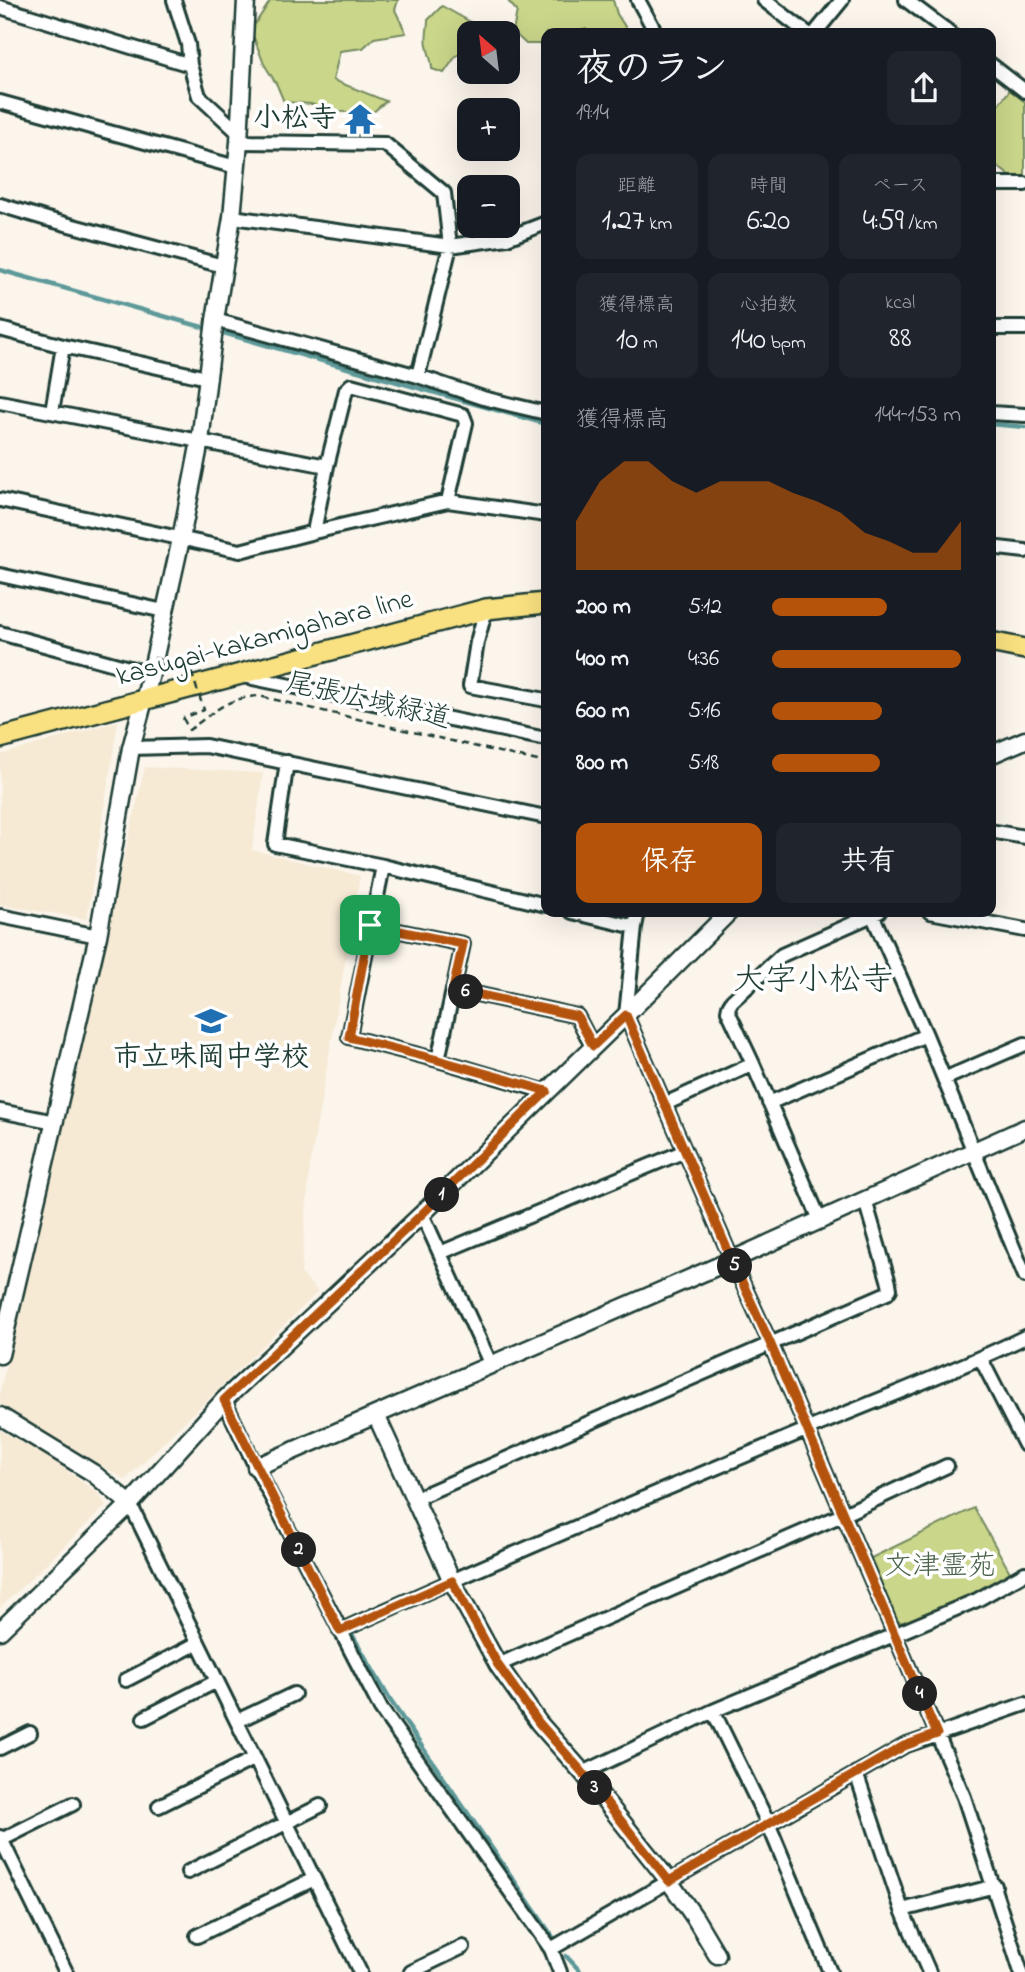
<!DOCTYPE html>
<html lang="ja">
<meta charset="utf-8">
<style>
:root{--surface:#171b24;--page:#20242c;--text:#f1f3f6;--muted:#9ea1a6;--accent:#b45309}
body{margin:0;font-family:"Indie Flower","Klee One",sans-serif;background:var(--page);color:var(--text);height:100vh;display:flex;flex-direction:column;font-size:26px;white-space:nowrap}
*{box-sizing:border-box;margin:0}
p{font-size:23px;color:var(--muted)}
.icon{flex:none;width:38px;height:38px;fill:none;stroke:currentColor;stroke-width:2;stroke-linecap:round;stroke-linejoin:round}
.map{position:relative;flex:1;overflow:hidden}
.drawer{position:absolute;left:541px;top:28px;width:455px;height:889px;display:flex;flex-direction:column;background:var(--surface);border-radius:14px;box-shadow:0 7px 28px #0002}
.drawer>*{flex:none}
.needle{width:46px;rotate:332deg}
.controls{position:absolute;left:457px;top:21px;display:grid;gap:14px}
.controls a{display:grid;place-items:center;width:63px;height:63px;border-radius:14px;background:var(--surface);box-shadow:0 7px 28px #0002;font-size:35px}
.pin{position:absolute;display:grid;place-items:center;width:60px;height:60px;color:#fff;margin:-30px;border-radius:14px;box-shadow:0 4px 10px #0006}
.km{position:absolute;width:35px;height:35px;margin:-18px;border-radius:50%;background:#222;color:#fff;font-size:19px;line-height:35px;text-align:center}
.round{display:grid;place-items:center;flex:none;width:74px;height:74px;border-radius:14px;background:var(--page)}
.summary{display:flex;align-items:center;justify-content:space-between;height:119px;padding:0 35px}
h1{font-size:38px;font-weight:600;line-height:52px}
.metrics{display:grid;grid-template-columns:repeat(3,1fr);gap:10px;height:119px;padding:7px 35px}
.metrics div{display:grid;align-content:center;border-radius:14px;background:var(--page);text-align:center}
.metrics b{font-size:30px;font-weight:600}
.metrics small{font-size:19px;font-weight:400}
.metrics p{font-size:19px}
.chart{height:196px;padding:14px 35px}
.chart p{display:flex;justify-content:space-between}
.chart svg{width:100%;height:126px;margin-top:7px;fill:var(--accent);opacity:.7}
.primary-button{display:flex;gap:14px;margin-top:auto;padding:14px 35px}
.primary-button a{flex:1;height:80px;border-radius:14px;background:var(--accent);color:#fff;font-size:28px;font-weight:600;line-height:80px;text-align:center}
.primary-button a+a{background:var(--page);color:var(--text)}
ul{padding:0 35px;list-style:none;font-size:23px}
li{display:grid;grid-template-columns:112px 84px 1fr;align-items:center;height:52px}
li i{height:18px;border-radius:9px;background:var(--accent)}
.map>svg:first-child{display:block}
</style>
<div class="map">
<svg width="1025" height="1972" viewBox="0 0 1025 1972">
<rect width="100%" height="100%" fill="#fbf5ec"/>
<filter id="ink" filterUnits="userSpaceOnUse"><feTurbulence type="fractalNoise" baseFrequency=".0143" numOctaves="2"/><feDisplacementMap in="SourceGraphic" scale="14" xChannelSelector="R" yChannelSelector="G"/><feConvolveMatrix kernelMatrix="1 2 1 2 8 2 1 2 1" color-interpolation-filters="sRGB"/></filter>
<g filter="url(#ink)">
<path fill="#f6ead5" d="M118,721L87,919L0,905V755Z
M145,767L263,773L252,850L360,876L310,1165L301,1273L318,1292L125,1480L0,1405V1391Z
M0,1430L50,1458L100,1495L106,1506L0,1608Z"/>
<path fill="#cad68a" stroke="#748a5f" stroke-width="2" d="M271,0H398L395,10L406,33L374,38L363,48L340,51L333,80L386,101L371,114L332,111L311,104L284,102L277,85L264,64L251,30Z
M507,0H613L617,14L629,33H588L586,29L574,31V33H546V44H526L513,32L517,11Z
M442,6L478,26L495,33H469V49L456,56L444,73L432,69C432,60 428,53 427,45C425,37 428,28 428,20Z
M1010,90L1025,102V177H1011L991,161V114Z
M974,1508L1011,1574L963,1599L907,1624L893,1620L867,1560Z"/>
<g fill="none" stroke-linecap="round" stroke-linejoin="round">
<path stroke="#5d9999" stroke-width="4.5" d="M0,270L546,424
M990,424L1025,427
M353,1636L390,1700L557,1943
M566,1956L581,1972"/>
<defs>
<path id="minor" d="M174,0L188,44L190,65L199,96L239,133
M638,0L656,33
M764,0L807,33
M906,0L950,33
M0,7L190,65
M815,33L842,0
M990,64L1025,91
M0,102L236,167
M239,142L385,144L444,193L450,246L418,376
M990,184H1025
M0,205L47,219L223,266
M232,217L450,246L507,238L546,223
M215,320L418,376L483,398L546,413
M990,328H1025
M0,329L63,346L207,378
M0,402L327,466
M52,412L63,346
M990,413L1025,415
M0,500L240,551L314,532L448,501L546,515
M314,532L327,466L346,390L351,385L463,415L466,423L448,501
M990,547L1025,551
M0,575L164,611
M486,609L477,642L470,686L546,700
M0,633L151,674
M243,676L546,739
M131,748L206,746L546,817
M287,762L275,844L383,866L546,905
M990,831L1025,837
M383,866L349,1037L438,1060L547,1092
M572,912L635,927
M638,912L635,927L626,1015L732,1260L771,1345L964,1797L1021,1972
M871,912L926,1035L1025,1276
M930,912L1025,930
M0,916L98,936
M370,925L463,944L438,1060
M453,989L577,1016L593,1047
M753,1064L820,1220
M944,1079L1025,1044
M769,1103L926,1035
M665,1104L753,1064L728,1011L729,1006L732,1001L782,955L879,912
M0,1111L55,1122
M422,1214L491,1365
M440,1253L685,1151
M981,1359L1025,1445
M224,1400L256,1467L381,1709L551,1949L560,1972
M414,1499L887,1293L890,1289L889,1283L865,1200
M130,1504L360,1972
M340,1631C494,1561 650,1495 806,1430C879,1399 954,1372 1025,1337
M498,1665L842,1515L947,1466
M126,1680L198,1643
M713,1711L768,1823L830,1972
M144,1718L217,1681
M237,1721L294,1694
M0,1748L30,1733
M583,1773L713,1711L977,1600L1025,1573
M856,1773L902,1910L929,1972
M159,1806L255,1758
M0,1837L66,1972
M1,1840L73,1804
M188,1872L320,1806
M902,1910L995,1886
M197,1936L314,1879
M551,1949L904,1746L1025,1704
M411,1972L463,1947"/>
<path id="tertiary" d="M990,755L1025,740
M0,1355L98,936L131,748L151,674L181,539L200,441L215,320L232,217L239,142L246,0
M376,1415L452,1581L498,1665L539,1723L583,1773L669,1881L695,1918L717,1955
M0,1416L93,1473L130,1504
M256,1467L732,1260L1025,1128
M0,1631L130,1504L224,1400L422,1214L626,1015L729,912"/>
<path id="primary" d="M990,642L1025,649
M0,738L486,609L546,603"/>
</defs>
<use href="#minor" stroke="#1f3d34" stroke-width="18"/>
<use href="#tertiary" stroke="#1f3d34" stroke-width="21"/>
<use href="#primary" stroke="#1f3d34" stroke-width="24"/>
<path stroke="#1f3d34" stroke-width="2.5" stroke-dasharray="7 5" stroke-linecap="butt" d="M183,718L189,730C214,712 226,698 259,696L546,763"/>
<use href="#minor" stroke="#fff" stroke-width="12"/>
<use href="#tertiary" stroke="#fff" stroke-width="16"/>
<use href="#primary" stroke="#f9e181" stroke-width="19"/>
<path stroke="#1f3d34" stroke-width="2.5" stroke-dasharray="7 5" stroke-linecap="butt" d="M154,658L171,662L187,659L204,710L183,718"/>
</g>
</g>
<g fill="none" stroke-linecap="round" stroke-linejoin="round" filter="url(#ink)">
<defs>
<path id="route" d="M370,925L463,944L453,989L577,1016L593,1046L626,1015L732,1260L771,1345L937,1734L904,1746L669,1881L583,1773L539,1723L498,1665L452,1581L340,1631L224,1400L422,1214L547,1091L438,1060L349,1037Z"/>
</defs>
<use href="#route" stroke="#fff" stroke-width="14"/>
<use href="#route" stroke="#b45309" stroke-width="9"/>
</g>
<defs>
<symbol id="temple-bare" viewBox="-9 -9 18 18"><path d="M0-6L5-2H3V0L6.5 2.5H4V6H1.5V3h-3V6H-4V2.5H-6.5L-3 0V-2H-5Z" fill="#1f6fb2" stroke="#fff" stroke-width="2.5" paint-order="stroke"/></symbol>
<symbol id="school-bare" viewBox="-9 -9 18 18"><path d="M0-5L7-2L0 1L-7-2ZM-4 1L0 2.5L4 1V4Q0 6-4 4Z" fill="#1f6fb2" stroke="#fff" stroke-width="2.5" paint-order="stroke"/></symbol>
</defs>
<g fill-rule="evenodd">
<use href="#temple-bare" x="338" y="97" width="44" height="44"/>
<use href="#school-bare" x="189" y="999" width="44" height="44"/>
</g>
<g text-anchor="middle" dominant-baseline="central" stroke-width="7" stroke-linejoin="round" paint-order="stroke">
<g font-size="28" font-weight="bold" fill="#1f3d34" stroke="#fff" text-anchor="end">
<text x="337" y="119">小松寺</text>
<text x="211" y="1058" text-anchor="middle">市立味岡中学校</text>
</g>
<g font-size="28" fill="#1f3d34" stroke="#fff">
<text transform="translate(265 639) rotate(-15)">kasugai-kakamigahara line</text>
<text transform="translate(368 702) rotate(13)">尾張広域緑道</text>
</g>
<g font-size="28" fill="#4a634a" stroke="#fff">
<text x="940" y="1567">文津霊苑</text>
</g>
<g font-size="32" fill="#1f3d34" stroke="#fff">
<text x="813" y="981">大字小松寺</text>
</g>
</g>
</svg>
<div class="controls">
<a><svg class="needle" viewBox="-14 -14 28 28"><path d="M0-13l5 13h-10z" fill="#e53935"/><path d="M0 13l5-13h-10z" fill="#9ea1a6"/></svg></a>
<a>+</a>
<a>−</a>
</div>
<div class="pin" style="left:370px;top:925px;background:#1e9e55"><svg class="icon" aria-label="arrive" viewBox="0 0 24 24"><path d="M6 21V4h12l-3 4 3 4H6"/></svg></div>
<b class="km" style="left:442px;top:1195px">1</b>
<b class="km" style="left:299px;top:1550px">2</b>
<b class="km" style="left:595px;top:1788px">3</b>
<b class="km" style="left:920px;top:1694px">4</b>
<b class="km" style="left:735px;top:1266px">5</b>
<b class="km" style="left:466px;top:992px">6</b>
<section class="drawer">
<div class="summary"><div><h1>夜のラン</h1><p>19:14</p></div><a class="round"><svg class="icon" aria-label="share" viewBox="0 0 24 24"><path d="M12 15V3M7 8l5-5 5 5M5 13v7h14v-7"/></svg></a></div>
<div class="metrics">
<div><p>距離</p><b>1.27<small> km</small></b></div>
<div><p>時間</p><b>6:20</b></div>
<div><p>ペース</p><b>4:59<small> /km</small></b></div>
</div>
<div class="metrics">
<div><p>獲得標高</p><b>10<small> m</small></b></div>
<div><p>心拍数</p><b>140<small> bpm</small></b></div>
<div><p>kcal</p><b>88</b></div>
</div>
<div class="chart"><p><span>獲得標高</span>144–153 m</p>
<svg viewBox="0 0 160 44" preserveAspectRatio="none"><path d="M0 44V27L10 13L20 6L30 6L40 13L50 17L60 13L70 13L80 13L90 17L100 20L110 24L120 31L130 34L140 38L150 38L160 27V44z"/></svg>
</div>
<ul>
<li><b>200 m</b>5:12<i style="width:61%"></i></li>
<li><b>400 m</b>4:36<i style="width:100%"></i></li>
<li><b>600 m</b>5:16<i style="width:58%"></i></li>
<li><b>800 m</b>5:18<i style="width:57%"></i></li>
</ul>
<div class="primary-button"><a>保存</a><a>共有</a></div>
</section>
</div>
